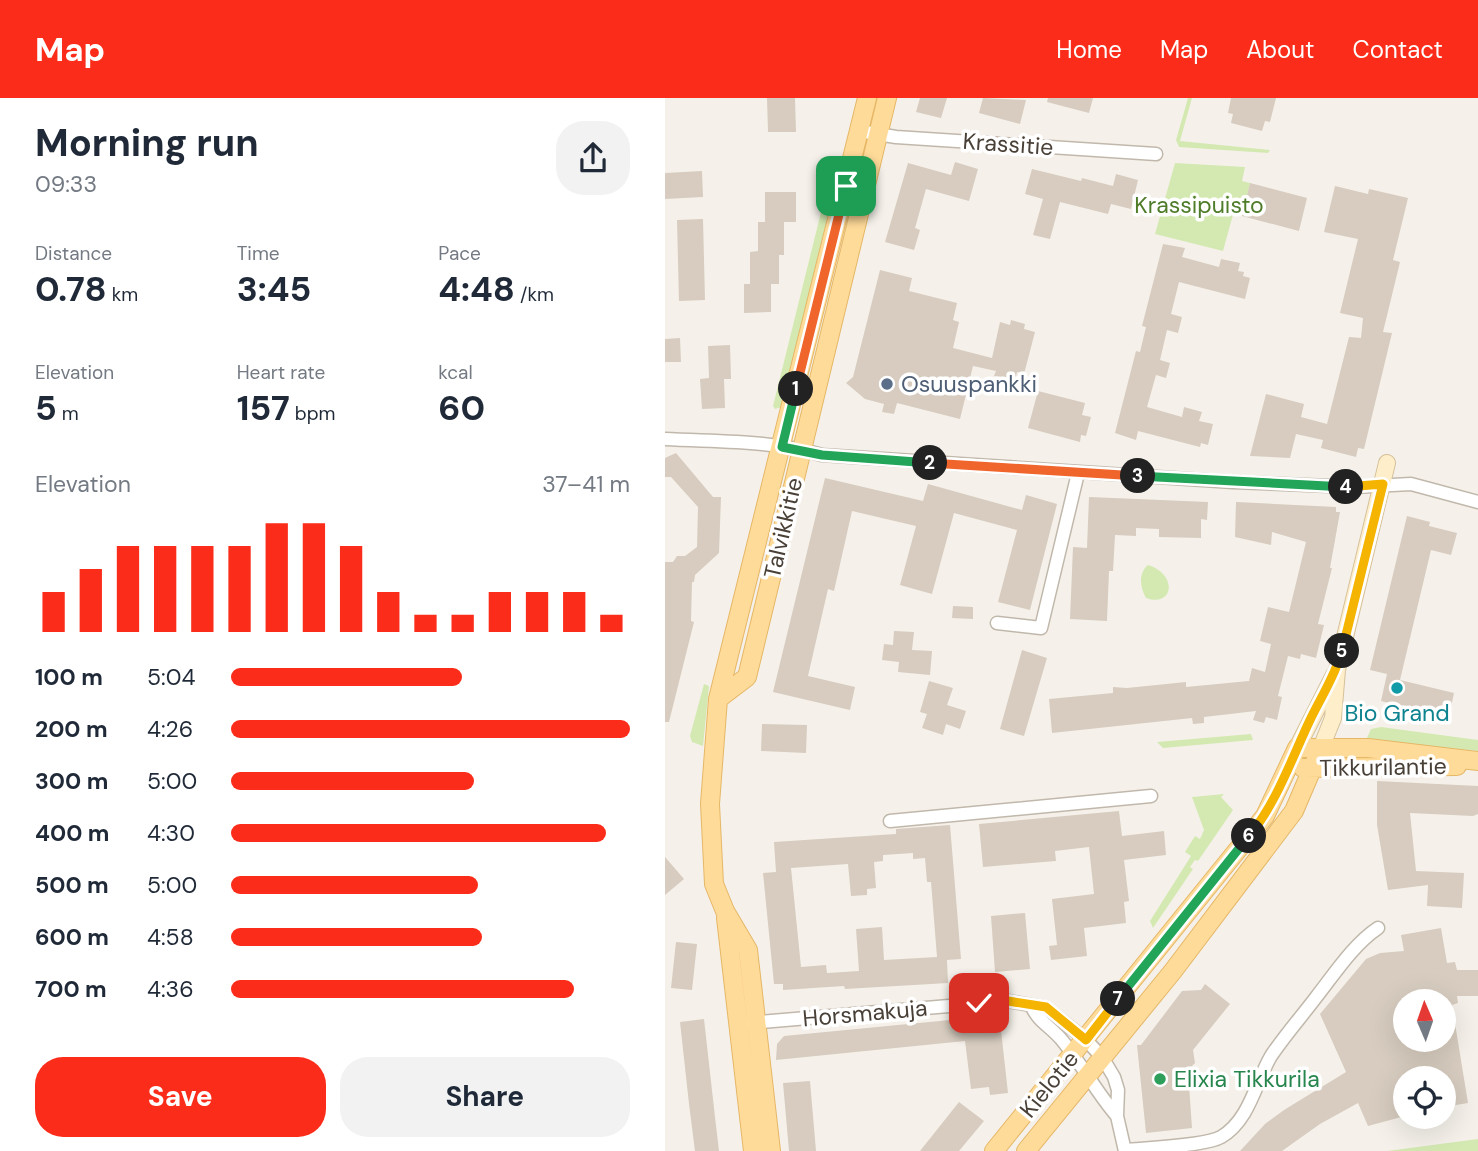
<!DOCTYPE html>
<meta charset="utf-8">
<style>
:root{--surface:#fff;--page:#f2f2f3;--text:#1f2937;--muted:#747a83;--accent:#fb2d1a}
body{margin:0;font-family:"DM Sans",sans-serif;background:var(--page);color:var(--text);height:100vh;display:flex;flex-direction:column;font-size:26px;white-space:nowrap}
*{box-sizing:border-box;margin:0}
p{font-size:23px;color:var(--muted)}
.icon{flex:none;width:38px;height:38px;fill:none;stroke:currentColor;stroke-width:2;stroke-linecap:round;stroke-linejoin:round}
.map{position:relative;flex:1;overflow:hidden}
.sheet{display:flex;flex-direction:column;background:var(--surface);width:665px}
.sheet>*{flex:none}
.needle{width:46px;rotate:358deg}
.tools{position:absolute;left:728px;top:891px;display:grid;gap:14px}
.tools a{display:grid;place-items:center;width:63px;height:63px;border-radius:50%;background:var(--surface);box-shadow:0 7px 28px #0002;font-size:35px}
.pin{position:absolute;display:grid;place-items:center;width:60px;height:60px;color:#fff;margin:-30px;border-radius:14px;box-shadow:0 4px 10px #0006}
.km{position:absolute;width:35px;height:35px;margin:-18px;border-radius:50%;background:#222;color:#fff;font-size:19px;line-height:35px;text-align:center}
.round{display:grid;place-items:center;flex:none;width:74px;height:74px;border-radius:28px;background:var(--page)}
.overview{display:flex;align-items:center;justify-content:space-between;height:119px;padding:0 35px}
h1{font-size:38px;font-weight:700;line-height:52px}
.metrics{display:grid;grid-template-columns:repeat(3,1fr);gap:10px;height:119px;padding:7px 35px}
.metrics div{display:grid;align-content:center}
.metrics b{font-size:35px;font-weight:700}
.metrics small{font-size:19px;font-weight:400}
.metrics p{font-size:19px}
.chart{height:196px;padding:14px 35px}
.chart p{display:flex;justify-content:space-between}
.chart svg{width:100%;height:126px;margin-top:7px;stroke:var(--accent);stroke-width:6}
.button{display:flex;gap:14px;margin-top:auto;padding:14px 35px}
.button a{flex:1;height:80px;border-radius:28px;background:var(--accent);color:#fff;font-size:28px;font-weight:700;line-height:80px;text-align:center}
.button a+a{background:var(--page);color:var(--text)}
ul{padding:0 35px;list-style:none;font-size:23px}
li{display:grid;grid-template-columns:112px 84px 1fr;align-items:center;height:52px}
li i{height:18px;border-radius:9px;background:var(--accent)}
header{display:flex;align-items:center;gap:42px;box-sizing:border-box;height:98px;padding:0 35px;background:var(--accent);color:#fff}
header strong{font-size:33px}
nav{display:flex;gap:38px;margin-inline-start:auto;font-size:24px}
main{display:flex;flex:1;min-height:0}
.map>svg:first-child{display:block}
</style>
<header>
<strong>Map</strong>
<nav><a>Home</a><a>Map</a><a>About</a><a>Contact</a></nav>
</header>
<main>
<section class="sheet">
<div class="overview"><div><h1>Morning run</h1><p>09:33</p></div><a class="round"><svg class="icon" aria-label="share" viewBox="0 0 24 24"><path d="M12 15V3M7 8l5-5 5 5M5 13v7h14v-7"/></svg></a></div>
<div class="metrics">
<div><p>Distance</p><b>0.78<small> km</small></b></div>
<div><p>Time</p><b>3:45</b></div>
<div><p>Pace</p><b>4:48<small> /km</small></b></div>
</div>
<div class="metrics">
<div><p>Elevation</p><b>5<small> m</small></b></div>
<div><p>Heart rate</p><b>157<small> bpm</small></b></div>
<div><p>kcal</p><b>60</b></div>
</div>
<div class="chart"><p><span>Elevation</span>37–41 m</p>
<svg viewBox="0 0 160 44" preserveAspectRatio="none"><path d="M5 44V30M15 44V22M25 44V14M35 44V14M45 44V14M55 44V14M65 44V6M75 44V6M85 44V14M95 44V30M105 44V38M115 44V38M125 44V30M135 44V30M145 44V30M155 44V38"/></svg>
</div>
<ul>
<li><b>100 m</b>5:04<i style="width:58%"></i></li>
<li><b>200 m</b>4:26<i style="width:100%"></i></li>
<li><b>300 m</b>5:00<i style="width:61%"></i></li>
<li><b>400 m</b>4:30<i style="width:94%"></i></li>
<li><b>500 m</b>5:00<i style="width:62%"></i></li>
<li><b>600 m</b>4:58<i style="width:63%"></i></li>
<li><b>700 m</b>4:36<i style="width:86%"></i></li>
</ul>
<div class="button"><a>Save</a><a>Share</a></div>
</section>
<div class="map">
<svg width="813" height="1053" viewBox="0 0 813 1053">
<rect width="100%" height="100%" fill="#f5f1ea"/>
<path fill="#d4e9b2" d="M523,0H527L515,43L605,52L603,55L514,49L511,42Z
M510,65L580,69L577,83L585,85L578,115L569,113L558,153L490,136Z
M162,90L169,91L117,309L110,311L108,308Z
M483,467C513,476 509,510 481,500C475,490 473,475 483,467Z
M39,586L44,588L38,648L27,644L25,638Z
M716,629L813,642V653L701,642L706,631Z
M586,636L588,642L498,650L492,644Z
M559,696L556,699L568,712L533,763L530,762L525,769L528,771L488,830L485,823L526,758L520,754L530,738L535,741L539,732L527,699Z
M813,1041V1053H722Z"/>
<path fill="#d7ccbf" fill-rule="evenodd" d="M102,0H130L131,34H103Z
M255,0H282L276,20L251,14Z
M318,0L361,2L355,26L314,15Z
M383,0H428L424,15L382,4Z
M566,0H611L605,24L600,23L597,33L566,25L568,16L563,15Z
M290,64L313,71L304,103L261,91L250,130L255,132L249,152L220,144L243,65L286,77Z
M367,71L416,83L417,80L448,88L451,76L473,82L466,111L446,106L443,116L395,104L385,141L368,137L378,101L360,96Z
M37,73L38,99L0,101V75Z
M585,85L642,100L634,133L577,118Z
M670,88L703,96L704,91L743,100L728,162L735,164L718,234L727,235L699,351L693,350L691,359L656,350L658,342L631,336L625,360L585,358L601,296L639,306L636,319L662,326L684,239L696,240L698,220L675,215L693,141L659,134Z
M100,94H131V124H119V157H114V186H106V214L79,215V186H85V154L93,153V124H100Z
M38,121L40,202L14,203L12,122Z
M498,146L520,150L517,159L554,169L556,161L575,165L573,173L579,174L578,178L585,180L580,201L514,184L506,216L517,219L513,235L502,232L495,262L505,265L501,280L491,277L482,309L517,319L519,309L537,314L534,323L548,326L543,347L536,345L535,349L473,333L471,342L450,335L471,253L475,254L481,229L477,228Z
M215,172L247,180L244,193L292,205L288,222L294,224L288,250L327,260L335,224L345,227L346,222L360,226L359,231L370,234L359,276L352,274L350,283L329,278L331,273L308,268L295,321L232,305L229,316L217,314L219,306L200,301L181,285L188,279Z
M15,240L16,264H0V241Z
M65,247L66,281H59L60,310L37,311L35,281L44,280L43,248Z
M373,293L420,305L417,317L426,319L421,338L416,337L415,344L363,330Z
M11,355L48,399H56L54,455L30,477L29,484H27L26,523L29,524L4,624H0V464H8L12,458H20L32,449L33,409L6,379H0V360Z
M160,380L258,403L263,386L357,412L361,397L392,406L365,512L333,504L352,432L289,415L267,496L235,487L251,428L187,413L169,493L163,491L143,578L190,589L185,612L108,594Z
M424,399L543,404L542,422L536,421V440L494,439V431L471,430V438L450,437L448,473H444L442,523L405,521L408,449L422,450Z
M571,404L671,409V414H675L665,470H667L653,526L659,527L651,560L636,556L635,561L623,558L613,598L617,599L612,622L601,619L599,625L588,622L591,613L539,619V625L528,626L527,620L387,635L384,601L448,595V589L462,590L521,584V589L584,583L587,570L600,574L606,546L595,543L603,509L624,514L641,444L607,434L606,447L570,439Z
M742,418L765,424L764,428L792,435L786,457L766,452L735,582L789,595L786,609L780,608L778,618L716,603L722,576L705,572Z
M288,508L308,509V521L287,520Z
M229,533L249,534L247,552L267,553L265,577L233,574L234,564L217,562L219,546L228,547Z
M357,552L382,560L359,638L335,631Z
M264,583L288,590L282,607L301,613L295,631L281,626L278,637L257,630L262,616L255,614Z
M97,626L142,627L141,655L96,653Z
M712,683L813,688V716L808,718L745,715L751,773L799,775L797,810L762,808L763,787L723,792L712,727Z
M454,713L457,738L499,733L501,757L459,762L464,803L459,804L461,825L419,830L422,858L386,862L384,848L392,847L387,801L429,796L424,749L390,753L391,763L318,769L314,726Z
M285,727L296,861L282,862L283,885L180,891L179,888L118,892V886H109L98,775L111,774L109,744L231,736V731ZM248,755V761L260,760L262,784H266L272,859L219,862L217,829L191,831L194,873L162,875L161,867L136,869L126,770L183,766L186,798L202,797V791L211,790L209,764L218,763V757Z
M0,759L19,781L0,797Z
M360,815L365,871L330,874L326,818Z
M776,830L782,865L790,864L792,872H813V898H792L793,905L787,907L803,1005L779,1009V980H740V1018L703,1028L693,1005L655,1026L617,1053H575L600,1026L619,1012L681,974L655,916L701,861L715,855L739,853L736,837ZM736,903H779V942H740Z
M11,844L32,846L27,892L6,890Z
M540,886L565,906L528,952L530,965L523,972L527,1030L481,1035L472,947H476L517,893L536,892Z
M316,919L317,925L335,923L343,995L325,997L324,989L306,991L300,943L111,962L112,946L119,938Z
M39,921L50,1019L54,1053H30L24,1006L15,924Z
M145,983L151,1053H124L118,985Z
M294,1004L319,1023L294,1053H255Z"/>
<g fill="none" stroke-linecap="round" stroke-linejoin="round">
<defs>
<path id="street" d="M194,33L231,39L491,56
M0,341C52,344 107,342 157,357L568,384L689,389L746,386L813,404
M332,525L376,530L413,375
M225,723L486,698
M367,909C373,923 386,929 396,941C417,966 431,994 452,1018
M84,925L343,903L381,910L420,941L437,959L449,979L453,992L452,1018L460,1053
M460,1052C480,1050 540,1048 556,1039C585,1022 591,983 606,958C620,937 637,918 652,898C670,875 689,846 713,830"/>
<path id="secondary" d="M632,650L669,577
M656,650L668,620L672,572L722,365"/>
<path id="primary" d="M53,601L82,579L222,0
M638,670L792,668
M61,820L88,1053
M106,1053L83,852L60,813L49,786L45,706L53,601L202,0
M329,1053L600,718L632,650H703L813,663
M361,1053L508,873L629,713L656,650"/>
</defs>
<use href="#street" stroke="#c1b8ac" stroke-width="15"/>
<use href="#secondary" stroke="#d5c19a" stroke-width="18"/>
<use href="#primary" stroke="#e5b767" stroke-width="20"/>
<use href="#street" stroke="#fff" stroke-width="12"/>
<use href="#secondary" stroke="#ffeeca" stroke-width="16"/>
<use href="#primary" stroke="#ffdb99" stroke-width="18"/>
</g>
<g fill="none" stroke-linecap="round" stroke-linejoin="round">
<defs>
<path id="split-1" d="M131,291L181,88"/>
<path id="split-2" d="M131,291L117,349L157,357L265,365"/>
<path id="split-3" d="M265,365L473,378"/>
<path id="split-4" d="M473,378L681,389"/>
<path id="split-5" d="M677,553L718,386L681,389"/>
<path id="split-6" d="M584,738C612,704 626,662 645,622C656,599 670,578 677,553"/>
<path id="split-7" d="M453,901L584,738"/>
<path id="split-8" d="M314,905L343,903L381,909L421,942L453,901"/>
</defs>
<use href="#split-1" stroke="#fff" stroke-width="14"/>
<use href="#split-2" stroke="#fff" stroke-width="14"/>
<use href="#split-3" stroke="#fff" stroke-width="14"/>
<use href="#split-4" stroke="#fff" stroke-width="14"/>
<use href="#split-5" stroke="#fff" stroke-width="14"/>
<use href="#split-6" stroke="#fff" stroke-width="14"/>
<use href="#split-7" stroke="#fff" stroke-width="14"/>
<use href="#split-8" stroke="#fff" stroke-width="14"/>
<use href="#split-1" stroke="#f0652b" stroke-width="9"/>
<use href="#split-2" stroke="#22a559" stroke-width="9"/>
<use href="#split-3" stroke="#f0652b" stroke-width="9"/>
<use href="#split-4" stroke="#22a559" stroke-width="9"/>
<use href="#split-5" stroke="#f5b400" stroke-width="9"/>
<use href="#split-6" stroke="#f5b400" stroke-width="9"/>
<use href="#split-7" stroke="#22a559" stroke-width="9"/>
<use href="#split-8" stroke="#f5b400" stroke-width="9"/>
</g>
<circle fill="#5c6f8a" stroke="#fff" stroke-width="2.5" cx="222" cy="286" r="7"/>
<circle fill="#0f9aa8" stroke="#fff" stroke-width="2.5" cx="732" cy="590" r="7"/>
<circle fill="#2e9e5b" stroke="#fff" stroke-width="2.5" cx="495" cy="981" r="7"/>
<g text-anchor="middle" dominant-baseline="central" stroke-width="7" stroke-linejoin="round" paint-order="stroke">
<g font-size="23" fill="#494138" stroke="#fff">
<text transform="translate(343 46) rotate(4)">Krassitie</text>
<text transform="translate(118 430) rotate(-77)">Talvikkitie</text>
<text transform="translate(718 669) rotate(-1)">Tikkurilantie</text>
<text transform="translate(200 915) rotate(-5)">Horsmakuja</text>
<text transform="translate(384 986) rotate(-51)">Kielotie</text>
</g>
<g font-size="23" fill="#4e7c29" stroke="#fff">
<text x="534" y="107">Krassipuisto</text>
</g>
<g font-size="23" fill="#4e5e75" stroke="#fff" text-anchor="start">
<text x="236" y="286">Osuuspankki</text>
</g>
<g font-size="23" fill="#0d838f" stroke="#fff">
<text x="732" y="615">Bio Grand</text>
</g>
<g font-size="23" fill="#27864d" stroke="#fff" text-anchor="start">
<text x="509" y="981">Elixia Tikkurila</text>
</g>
</g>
</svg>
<div class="tools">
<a><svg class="needle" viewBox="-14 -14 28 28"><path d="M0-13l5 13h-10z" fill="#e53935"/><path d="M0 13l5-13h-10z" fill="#747a83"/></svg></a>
<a><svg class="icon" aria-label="locate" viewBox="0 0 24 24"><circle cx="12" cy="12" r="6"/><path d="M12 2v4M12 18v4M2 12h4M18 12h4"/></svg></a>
</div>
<div class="pin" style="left:181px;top:88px;background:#1e9e55"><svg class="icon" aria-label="arrive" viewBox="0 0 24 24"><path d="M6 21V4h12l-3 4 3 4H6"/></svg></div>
<div class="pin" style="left:314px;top:905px;background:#d93025"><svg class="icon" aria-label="check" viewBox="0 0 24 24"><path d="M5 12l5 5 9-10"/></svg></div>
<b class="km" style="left:131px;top:291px">1</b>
<b class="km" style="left:265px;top:365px">2</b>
<b class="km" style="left:473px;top:378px">3</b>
<b class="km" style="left:681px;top:389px">4</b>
<b class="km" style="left:677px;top:553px">5</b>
<b class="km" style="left:584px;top:738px">6</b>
<b class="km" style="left:453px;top:901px">7</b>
</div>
</main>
